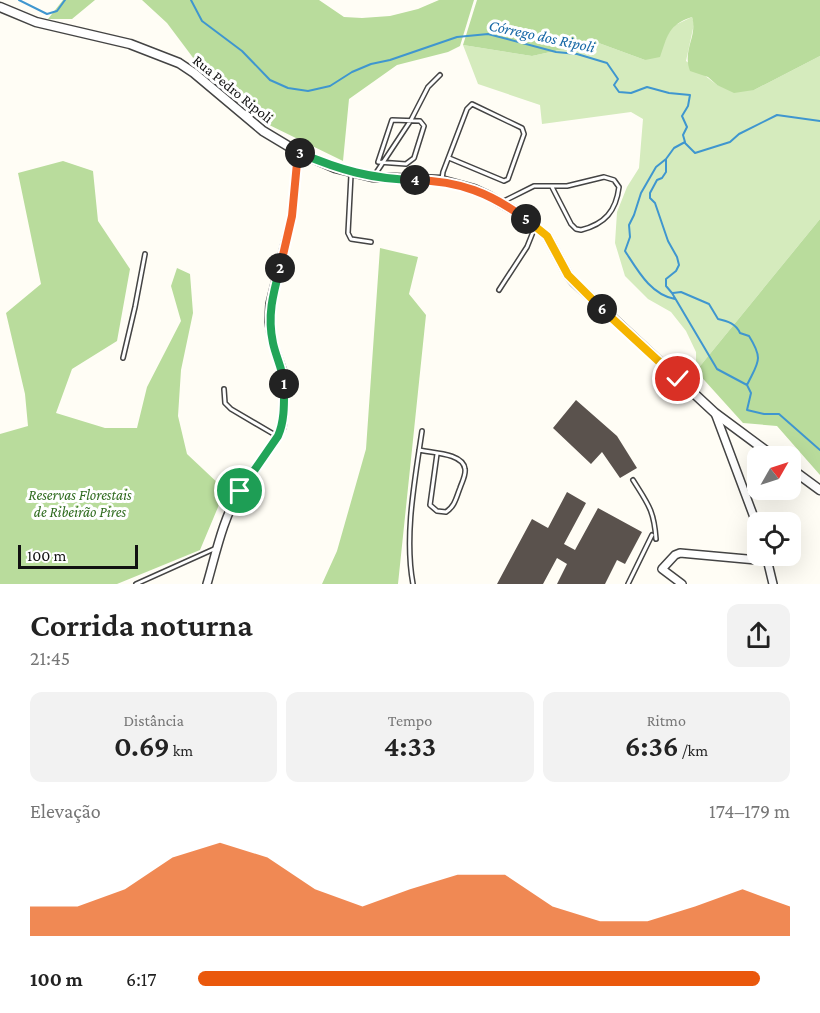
<!DOCTYPE html>
<html lang="pt">
<meta charset="utf-8">
<style>
:root{--surface:#fff;--page:#f2f2f2;--text:#222;--muted:#767676;--accent:#ea580c}
body{margin:0;font-family:"Crimson Pro",serif;background:var(--page);color:var(--text);height:100vh;display:flex;flex-direction:column;font-size:22px;white-space:nowrap}
*{box-sizing:border-box;margin:0}
p{font-size:20px;color:var(--muted)}
.icon{flex:none;width:33px;height:33px;fill:none;stroke:currentColor;stroke-width:2;stroke-linecap:round;stroke-linejoin:round}
.map{position:relative;height:584px;overflow:hidden}
.sheet{display:flex;flex-direction:column;background:var(--surface);flex:1}
.sheet>*{flex:none}
.needle{width:39px;rotate:51deg}
.buttons{position:absolute;left:747px;top:446px;display:grid;gap:12px}
.buttons a{display:grid;place-items:center;width:54px;height:54px;border-radius:12px;background:var(--surface);box-shadow:0 6px 24px #0002;font-size:30px}
.scale{position:absolute;left:18px;bottom:15px;width:120px;box-sizing:border-box;padding-left:6px;border:3px solid #111;border-top:0;font-size:16px;line-height:21px;white-space:nowrap;color:#111;-webkit-text-stroke:4px #fff;paint-order:stroke}
.pin{position:absolute;display:grid;place-items:center;width:51px;height:51px;color:#fff;margin:-26px;border:3px solid #fff;border-radius:50%;box-shadow:0 2px 6px #0007}
.km{position:absolute;width:30px;height:30px;margin:-15px;border-radius:50%;background:#222;color:#fff;font-size:16px;line-height:30px;text-align:center}
.round{display:grid;place-items:center;flex:none;width:63px;height:63px;border-radius:12px;background:var(--page)}
.head{display:flex;align-items:center;justify-content:space-between;height:102px;padding:0 30px}
h1{font-size:33px;font-weight:600;line-height:45px}
.stats{display:grid;grid-template-columns:repeat(3,1fr);gap:9px;height:102px;padding:6px 30px}
.stats div{display:grid;align-content:center;border-radius:12px;background:var(--page);text-align:center}
.stats b{font-size:30px;font-weight:600}
.stats small{font-size:16px;font-weight:400}
.stats p{font-size:16px}
.chart{height:168px;padding:12px 30px}
.chart p{display:flex;justify-content:space-between}
.chart svg{width:100%;height:108px;margin-top:6px;fill:var(--accent);opacity:.7}
ul{padding:0 30px;list-style:none;font-size:20px}
li{display:grid;grid-template-columns:96px 72px 1fr;align-items:center;height:45px}
li i{height:15px;border-radius:8px;background:var(--accent)}
.map>svg:first-child{display:block}
</style>
<div class="map">
<svg width="820" height="584" viewBox="0 0 820 584">
<rect width="100%" height="100%" fill="#fffdf5"/>
<path fill="#d5ebbd" d="M692,17L694,24L686,61L717,85L754,90L820,56V219L696,371V352L686,331L671,312L648,299L625,276L615,243L617,212L627,187L639,168L643,119L631,112L542,124L540,105L478,84L463,45L532,56L596,42L645,60L665,41L671,27Z"/>
<path fill="#b9dc9c" d="M63,0H95L72,19H48Z
M142,0H319L344,17L362,18L390,16L418,9L439,0H474L460,46L448,52L397,65L349,99L343,161L261,121L194,59L167,23Z
M477,0H820V56L754,90L734,93L717,85L708,77L690,71C682,50 698,36 692,17C668,25 668,35 660,57L645,60L596,42L532,56L463,45Z
M63,161L93,171L98,221L130,269L117,341L72,369L56,413L105,428H137L147,387L181,321L171,286L177,268L190,274L193,313L181,370L178,416L187,454L221,486V500L200,550L117,584H0V434L28,426L25,394L6,313L41,284L18,173Z
M820,219V475L777,426L743,423L696,371Z
M380,248L418,257L409,294L426,315L398,584H322L337,551L366,449Z"/>
<g fill="none" stroke-linecap="round" stroke-linejoin="round">
<path stroke="#3f96cf" stroke-width="2" d="M19,0L47,14L57,11L65,0
M191,0L202,21L242,51L270,80L288,88L308,91L330,86L352,72L371,64L390,60L457,37L488,34L556,52L577,54L607,63L618,79L614,85L619,92L631,93L647,87L669,93L690,95L688,106L682,116L687,127L683,135L685,142L674,148L666,159V172L662,178L657,180L650,193V198L655,203L668,241L677,257L679,265L676,271L666,279V286L672,293L717,369L747,385L751,393L747,410L764,414H779L820,450
M685,143L695,153L730,142L739,134L777,115L820,121
M666,159L656,167L641,193L634,215L629,225L630,237L625,251C638,271 651,295 675,299
M673,293L681,292L709,304L718,319C728,321 736,324 740,333L749,336C764,360 758,362 747,385"/>
</g>
<path fill="#5a524d" d="M576,400L617,436L637,468L620,478L602,452L591,464L553,428Z
M567,492L586,503L564,544L575,550L598,508L642,532L625,564L617,560L605,584H557L567,564L557,558L543,584H497L532,519L548,528Z"/>
<g fill="none" stroke-linecap="round" stroke-linejoin="round">
<defs>
<path id="service" d="M392,120L420,121L424,126L414,158L406,164L378,162Z
M351,175L348,233L351,239L371,242
M374,176L411,120L428,87L440,75
M442,179L443,172L467,109L472,104L522,128L524,134L508,179L504,181L449,158
M502,202L534,186H567L604,177L614,180L619,187C616,211 605,224 581,230L576,229L571,224L552,187
M499,290L527,247L535,227
M123,358L135,307L145,254
M224,389L225,403L231,409L277,436
M419,450C432,453 463,453 465,469C466,475 462,482 460,488C456,498 455,506 446,512L437,511L430,505L437,454
M633,480C648,504 654,510 656,539
M136,584L214,549
M413,584C404,536 415,479 422,431
M628,584L652,535"/>
<path id="minor" d="M715,413L758,528
M766,555L773,584
M207,584C216,553 223,518 240,491C252,472 266,455 278,436L282,427L284,411V375L273,344L269,322L270,304L292,216L298,152
M682,584L662,569L675,555L680,553L768,561"/>
<path id="tertiary" d="M0,7L36,22L130,44L179,63L194,73L263,131L298,152L335,168L372,177L441,180L474,189L489,196L518,213L547,236L568,275L574,282L715,413L773,456
M790,468L820,490"/>
</defs>
<use href="#service" stroke="#444" stroke-width="6"/>
<use href="#minor" stroke="#444" stroke-width="10"/>
<use href="#tertiary" stroke="#444" stroke-width="11"/>
<use href="#service" stroke="#fff" stroke-width="3"/>
<use href="#minor" stroke="#fff" stroke-width="7"/>
<use href="#tertiary" stroke="#fff" stroke-width="8"/>
</g>
<g fill="none" stroke-linecap="round" stroke-linejoin="round">
<defs>
<path id="split-1" d="M240,491L278,436C285,420 284,402 284,384"/>
<path id="split-2" d="M280,268C273,294 267,316 273,343C276,357 283,370 284,384"/>
<path id="split-3" d="M280,268L292,216L298,152L300,153"/>
<path id="split-4" d="M300,153C340,170 371,179 415,180"/>
<path id="split-5" d="M415,180C460,181 490,193 526,219"/>
<path id="split-6" d="M526,219L547,236L568,275L602,309"/>
<path id="split-7" d="M602,309L678,379"/>
</defs>
<use href="#split-1" stroke="#fff" stroke-width="12"/>
<use href="#split-2" stroke="#fff" stroke-width="12"/>
<use href="#split-3" stroke="#fff" stroke-width="12"/>
<use href="#split-4" stroke="#fff" stroke-width="12"/>
<use href="#split-5" stroke="#fff" stroke-width="12"/>
<use href="#split-6" stroke="#fff" stroke-width="12"/>
<use href="#split-7" stroke="#fff" stroke-width="12"/>
<use href="#split-1" stroke="#22a559" stroke-width="8"/>
<use href="#split-2" stroke="#22a559" stroke-width="8"/>
<use href="#split-3" stroke="#f0652b" stroke-width="8"/>
<use href="#split-4" stroke="#22a559" stroke-width="8"/>
<use href="#split-5" stroke="#f0652b" stroke-width="8"/>
<use href="#split-6" stroke="#f5b400" stroke-width="8"/>
<use href="#split-7" stroke="#f5b400" stroke-width="8"/>
</g>
<g text-anchor="middle" dominant-baseline="central" stroke-width="6" stroke-linejoin="round" paint-order="stroke">
<g font-size="15" fill="#111" stroke="#fff">
<text transform="translate(233 89) rotate(39)">Rua Pedro Ripoli</text>
</g>
<g font-size="15" font-style="italic" fill="#2f6b1f" stroke="#fff">
<text x="80" y="495">Reservas Florestais<tspan x="80" dy="17">de Ribeirão Pires</tspan></text>
</g>
<g font-size="16" font-style="italic" fill="#1768a6" stroke="#fff">
<text transform="translate(542 36) rotate(12)">Córrego dos Ripoli</text>
</g>
</g>
</svg>
<div class="buttons">
<a><svg class="needle" viewBox="-14 -14 28 28"><path d="M0-13l5 13h-10z" fill="#e53935"/><path d="M0 13l5-13h-10z" fill="#767676"/></svg></a>
<a><svg class="icon" aria-label="locate" viewBox="0 0 24 24"><circle cx="12" cy="12" r="6"/><path d="M12 2v4M12 18v4M2 12h4M18 12h4"/></svg></a>
</div>
<div class="scale">100 m</div>
<div class="pin" style="left:240px;top:491px;background:#1e9e55"><svg class="icon" aria-label="arrive" viewBox="0 0 24 24"><path d="M6 21V4h12l-3 4 3 4H6"/></svg></div>
<div class="pin" style="left:678px;top:379px;background:#d93025"><svg class="icon" aria-label="check" viewBox="0 0 24 24"><path d="M5 12l5 5 9-10"/></svg></div>
<b class="km" style="left:284px;top:384px">1</b>
<b class="km" style="left:280px;top:268px">2</b>
<b class="km" style="left:300px;top:153px">3</b>
<b class="km" style="left:415px;top:180px">4</b>
<b class="km" style="left:526px;top:219px">5</b>
<b class="km" style="left:602px;top:309px">6</b>
</div>
<section class="sheet">
<div class="head"><div><h1>Corrida noturna</h1><p>21:45</p></div><a class="round"><svg class="icon" aria-label="share" viewBox="0 0 24 24"><path d="M12 15V3M7 8l5-5 5 5M5 13v7h14v-7"/></svg></a></div>
<div class="stats">
<div><p>Distância</p><b>0.69<small> km</small></b></div>
<div><p>Tempo</p><b>4:33</b></div>
<div><p>Ritmo</p><b>6:36<small> /km</small></b></div>
</div>
<div class="chart"><p><span>Elevação</span>174–179 m</p>
<svg viewBox="0 0 160 44" preserveAspectRatio="none"><path d="M0 44V32L10 32L20 25L30 12L40 6L50 12L60 25L70 32L80 25L90 19L100 19L110 32L120 38L130 38L140 32L150 25L160 32V44z"/></svg>
</div>
<ul>
<li><b>100 m</b>6:17<i style="width:95%"></i></li>
</ul>
</section>
